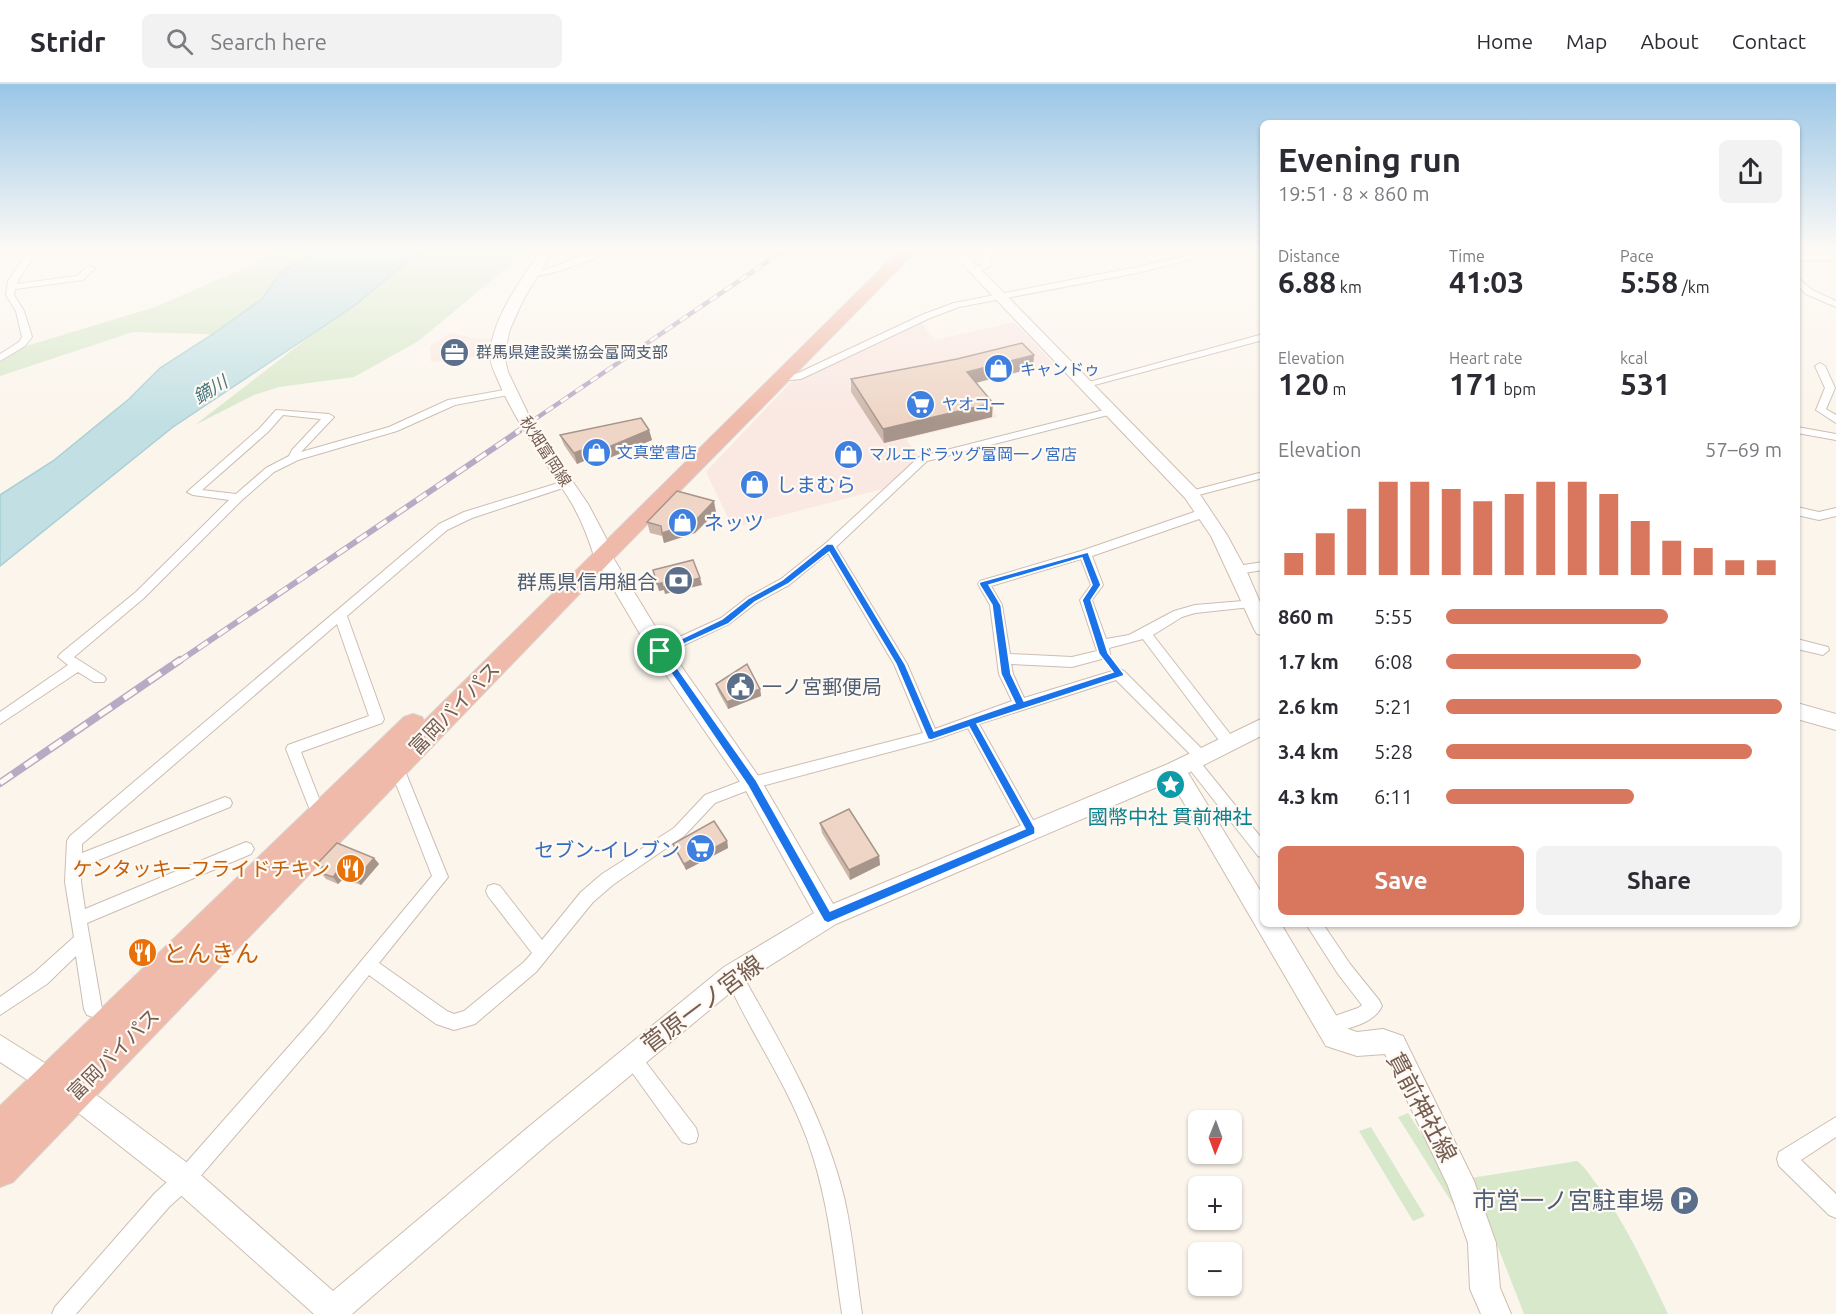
<!DOCTYPE html>
<meta charset="utf-8">
<style>
:root{--surface:#fff;--page:#f2f2f3;--text:#2b2b33;--muted:#7c7c81;--line:#e1e1e2;--accent:#d8765e}
body{margin:0;font-family:Ubuntu,"Noto Sans JP",sans-serif;background:var(--page);color:var(--text);height:100vh;display:flex;flex-direction:column;font-size:22px;white-space:nowrap}
*{box-sizing:border-box;margin:0}
p{font-size:20px;color:var(--muted)}
.icon{flex:none;width:33px;height:33px;fill:none;stroke:currentColor;stroke-width:2;stroke-linecap:round;stroke-linejoin:round}
.map{position:relative;flex:1;overflow:hidden}
.panel{position:absolute;left:1260px;top:36px;width:540px;height:807px;display:flex;flex-direction:column;background:var(--surface);border-radius:9px;box-shadow:0 2px 4px #0004}
.panel>*{flex:none}
.needle{width:39px;rotate:181deg}
.buttons{position:absolute;left:1188px;top:1026px;display:grid;gap:12px}
.buttons a{display:grid;place-items:center;width:54px;height:54px;border-radius:9px;background:var(--surface);box-shadow:0 2px 4px #0004;font-size:30px}
.pin{position:absolute;display:grid;place-items:center;width:51px;height:51px;color:#fff;margin:-26px;border:3px solid #fff;border-radius:50%;box-shadow:0 2px 6px #0007}
.round{display:grid;place-items:center;flex:none;width:63px;height:63px;border-radius:9px;background:var(--page)}
.head{display:flex;align-items:center;justify-content:space-between;height:102px;padding:0 18px}
h1{font-size:33px;font-weight:700;line-height:45px}
.stats{display:grid;grid-template-columns:repeat(3,1fr);gap:9px;height:102px;padding:6px 18px}
.stats div{display:grid;align-content:center}
.stats b{font-size:30px;font-weight:700}
.stats small{font-size:16px;font-weight:400}
.stats p{font-size:16px}
.chart{height:168px;padding:12px 18px}
.chart p{display:flex;justify-content:space-between}
.chart svg{width:100%;height:108px;margin-top:6px;stroke:var(--accent);stroke-width:6}
.primary-button{display:flex;gap:12px;margin-top:auto;padding:12px 18px}
.primary-button a{flex:1;height:69px;border-radius:9px;background:var(--accent);color:#fff;font-size:24px;font-weight:700;line-height:69px;text-align:center}
.primary-button a+a{background:var(--page);color:var(--text)}
ul{padding:0 18px;list-style:none;font-size:20px}
li{display:grid;grid-template-columns:96px 72px 1fr;align-items:center;height:45px}
li i{height:15px;border-radius:8px;background:var(--accent)}
header{display:flex;align-items:center;gap:36px;box-sizing:border-box;height:84px;padding:0 30px;background:var(--surface);border-bottom:2px solid var(--line)}
header strong{font-size:28px}
nav{display:flex;gap:33px;margin-inline-start:auto;font-size:21px}
.search{width:420px;height:54px;background:var(--page);display:flex;align-items:center;gap:15px;box-sizing:border-box;padding:0 21px;border-radius:9px;color:var(--muted);font-size:22px}
.map>svg:first-child{display:block}
</style>
<header>
<strong>Stridr</strong>
<div class="search"><svg class="icon" aria-label="search" viewBox="0 0 24 24"><circle cx="10" cy="10" r="6"/><path d="M15 15l6 6"/></svg>Search here</div>
<nav><a>Home</a><a>Map</a><a>About</a><a>Contact</a></nav>
</header>
<div class="map">
<svg width="1836" height="1230" viewBox="0 0 1836 1230">
<rect width="100%" height="100%" fill="#fbf5ec"/>
<path fill="#fae8e2" d="M921,238L935,256L1014,238L1055,281L971,300L997,333L906,355L919,374L882,405L733,444L706,388L792,297Z
M450,249L480,255L493,254L489,271L431,278L430,262Z"/>
<path fill="#d8e8cb" d="M279,165H520L526,168L417,258L354,293L279,303L254,311L195,341L309,253L133,248L0,292V270L155,223L245,184Z
M1408,1029L1464,1117L1454,1122L1398,1033Z
M1371,1043L1425,1132L1413,1137L1359,1047Z
M1577,1077C1586,1084 1591,1093 1598,1102C1627,1142 1647,1186 1668,1230H1524L1471,1094Z"/>
<path fill="#c2e0e4" stroke="#a9cfd4" stroke-width="1.5" d="M319,165H427L401,183L354,222L173,343L0,482V411L53,377L129,315L160,284L213,250L262,215L280,189Z"/>
<g fill="none" stroke-linecap="round" stroke-linejoin="round">
<defs>
<path id="street" d="M30,165H38L16,200L77,192L88,182L95,184L83,196L15,205L14,211L24,227L32,253L25,262L0,277V270L19,258L22,253L16,227L6,211L8,197Z
M600,165H611C599,174 538,198 527,190L545,186Z
M985,165H993L990,182L978,188H972V184L982,181Z
M1216,165H1230L1137,189L959,223L930,234L801,295L780,297L775,294L780,291L796,290L924,230L954,219L1137,183Z
M1797,170H1836V176H1797Z
M1797,193L1812,206L1836,217V223L1806,210L1797,201Z
M1263,250V256L1087,303L1082,300Z
M1820,279L1825,282L1835,304L1826,325L1836,331V339L1816,326L1825,304L1815,282Z
M510,305L515,308L514,310L455,321L397,347L298,376L274,388L242,416L144,514L74,573L104,592L106,595L104,598H94L78,588L0,640V628L68,581L58,573L60,570L136,508L229,416L193,411L187,408L260,344L276,326L329,330L334,333L301,368L389,343L448,316ZM283,331L321,335L292,366L289,372L266,384L236,410L202,406L268,348Z
M1112,324L1117,327L1116,329L927,377L836,463L907,580L935,645L1012,617L999,590L990,521L978,500L980,497L1081,467L1200,426H1208V432L1092,472L1103,501L1092,516L1106,555L1129,551L1174,527L1195,521L1255,516L1257,519L1251,523L1195,529L1182,533L1153,551L1234,655L1236,659L1234,663H1224L1143,555L1109,564L1110,570L1109,573L1072,583L1011,580L1013,590L1024,614L1119,585L1124,587L1206,669L1208,673L1206,677L1201,679L1263,756V774L1258,772L1187,682L1185,678L1187,674L1192,672L1116,596L979,640L1039,747L1036,751L1031,753L1026,751L968,644L931,657L754,704L715,719L684,752L614,800L593,818L536,888L475,940L454,946L436,940L369,891L325,947L192,1102L169,1123L76,1230H52L55,1223L155,1109L178,1088L313,935L432,792L389,682L391,678H401L403,682L448,793L379,879L447,927L454,930L464,927L524,878L532,869L488,812L486,807L488,802L494,800L500,802L542,856L581,808L602,790L674,744L705,711L752,693L923,649L894,580L828,469L789,501L756,519L729,540L665,570H655L654,567L655,564L721,534L748,513L781,495L826,459L919,373ZM1081,475L1091,501L1080,516L1097,567L1072,573L1010,570L1002,521L991,502Z
M1797,343L1836,350V356L1797,349Z
M1263,388V394L1191,413L1185,410L1187,408Z
M568,396L572,397V401L472,434L447,446L347,532L384,635L382,639L301,668L322,722L320,726L315,728L310,726L286,665L288,661L369,632L337,540L82,760V769L225,713L230,715L232,719L230,723L81,783V798L85,825L246,758L251,760L254,765L251,770L87,839L102,925L99,931L93,933L87,931L84,925L76,872L47,900L0,931V913L35,888L74,853L65,798L67,757L70,752L439,440L464,428Z
M1797,423L1819,428L1836,424V432L1819,436L1797,431Z
M1263,478V486L1237,490L1231,486L1237,482Z
M1797,555L1828,563L1829,566L1823,571L1797,565Z
M1306,840H1323L1350,880L1379,916L1382,922C1373,941 1347,944 1329,950L1323,948L1320,942L1323,936L1358,924L1362,921L1338,890Z
M733,883L739,885C780,958 824,1031 844,1113C853,1151 856,1191 862,1230H842C833,1170 828,1112 807,1055C786,997 749,947 725,891L727,885Z
M632,965L638,968L696,1044L698,1051L696,1058L689,1060L682,1058L626,980L623,974L626,968Z
M1836,1033V1053L1801,1076L1836,1110V1134L1829,1131L1779,1082L1777,1075L1779,1068Z"/>
<path id="secondary" d="M542,165H554L523,216L510,245L504,271L508,288L532,338L588,420L606,454L612,472L667,562L759,693L833,820L1168,680L1263,634V651L1188,689L1263,811V840H1281L1343,943L1357,948L1383,945L1403,952L1474,1097L1496,1159L1500,1204L1511,1230H1481L1470,1205L1468,1159L1448,1102L1385,970L1357,972L1326,962L1171,697L836,840L742,899L550,1058L352,1230H314L166,1098L81,1031L0,978V951L99,1013L186,1078L333,1207L532,1040L724,883L814,829L745,705L653,572L594,472C588,453 581,435 571,418C546,377 520,346 500,301C496,291 490,281 490,271C492,233 522,195 542,165Z
M948,165H961L1197,406L1227,451L1246,486L1263,525V551L1257,550L1254,545L1211,452L1185,414Z
M1797,619L1836,630V646L1797,635Z"/>
<path id="highway" d="M901,165H918L611,477L13,1098L0,1103V1022L404,633L413,630L422,633L424,637Z"/>
</defs>
<use href="#street" stroke="#cdbdb3" stroke-width="2"/>
<use href="#secondary" stroke="#cfbdb0" stroke-width="2"/>
<use href="#highway" stroke="#d8d2ce" stroke-width="2"/>
<use href="#street" fill="#fff" fill-rule="evenodd"/>
<use href="#secondary" fill="#fff" fill-rule="evenodd"/>
<use href="#highway" fill="#efbaaa" fill-rule="evenodd"/>
<defs>
<path id="rail-far2" d="M516,348L786,165"/>
<path id="rail-far1" d="M178,578L519,347"/>
<path id="rail" d="M0,699L180,576"/>
</defs>
<use href="#rail-far2" stroke="#b8aac5" stroke-width="4.5"/>
<use href="#rail-far1" stroke="#b8aac5" stroke-width="6"/>
<use href="#rail" stroke="#b8aac5" stroke-width="8"/>
<use href="#rail-far2" stroke="#fef9f3" stroke-width="3" stroke-dasharray="9" stroke-linecap="butt"/>
<use href="#rail-far1" stroke="#fef9f3" stroke-width="4" stroke-dasharray="12" stroke-linecap="butt"/>
<use href="#rail" stroke="#fef9f3" stroke-width="5" stroke-dasharray="15" stroke-linecap="butt"/>
</g>
<path fill="#cdb7aa" d="M1033,284L976,299L992,333L884,359L851,308V295Z
M649,346L652,356L595,380L591,374L577,380L564,361L560,351Z
M716,428L695,449L664,459L662,452L650,449L647,438Z
M716,600L760,605L761,612L728,625L718,607Z
M820,739L879,772L880,781L850,796L822,749Z
M727,757L728,764L686,786L675,766L673,760Z
M374,774L379,780L361,801L343,795L338,800L326,795L321,789L322,787L317,780Z"/>
<path fill="#a7958b" d="M1034,271L1033,284L967,301V288Z
M993,319L992,333L884,359L883,345Z
M649,346L652,356L595,380L592,370Z
M588,364L591,374L577,380L574,369Z
M714,417L716,428L695,449L664,459L662,449Z
M700,494L702,501L665,510L664,506L659,507L657,500Z
M760,605L761,612L728,625L727,618Z
M727,757L728,764L686,786L684,780Z
M879,772L880,781L850,796L849,786Z
M374,774L379,780L361,801L356,795Z
M337,788L343,795L338,800L333,793Z"/>
<path fill="#eed5c6" stroke="#a7958b" stroke-width="1.5" d="M1022,259L1034,271L967,288L993,319L883,345L851,295L957,275Z
M641,334L649,346L592,370L588,364L574,369L560,351Z
M677,407L714,417L693,439L662,449L661,442L647,438Z
M693,476L700,494L663,503L662,499L657,500L653,486Z
M747,580L760,605L727,618L716,600Z
M849,725L879,772L849,786L820,739Z
M714,737L727,757L684,780L673,760Z
M337,759L374,774L356,795L337,788L333,793L321,789L324,784L317,780Z"/>
<linearGradient id="sky" x2="0" y2="1"><stop stop-color="#99c6e6"/><stop offset="0.49" stop-color="#fdfaf6"/><stop offset="1" stop-color="#fdfaf6" stop-opacity="0"/></linearGradient>
<rect width="1836" height="337" fill="url(#sky)"/>
<path fill="#1a73e8" stroke="#fff" stroke-width="1.5" fill-rule="evenodd" d="M827,460H833L905,580L934,647L1015,619L1001,590L992,521L979,500L980,498L1088,468L1101,501L1091,516L1108,569L1124,590L1123,592L977,640L1035,744V750L828,839L824,837L748,702L656,567L722,535L749,514L782,496ZM829,468L896,580L928,655L931,656L969,643L1025,745L830,827L756,696L666,568L728,540L755,518L788,500ZM1082,474L1092,501L1082,516L1099,570L1113,588L1024,617L1011,590L1001,521L989,501Z"/>
<defs>
<symbol id="office-disc" viewBox="-11 -11 22 22"><circle r="9.5" fill="#5c6f8a" stroke="#fef9f3"/><path d="M-6-3h4V-5.5h4V-3h4V5H-6ZM-1-4.5V-3h2v-1.5ZM-6 0V1H6V0Z" fill="#fff"/></symbol>
<symbol id="shop-disc" viewBox="-11 -11 22 22"><circle r="9.5" fill="#3f7fe0" stroke="#fef9f3"/><path d="M-5-2.5h2.3a2.7 3.5 0 0 1 5.4 0H5L5.5 6h-11ZM-1.5-2.5h3a1.5 2.3 0 0 0-3 0Z" fill="#fff"/></symbol>
<symbol id="supermarket-disc" viewBox="-11 -11 22 22"><circle r="9.5" fill="#3f7fe0" stroke="#fef9f3"/><path d="M-6-5.5h2.5l.6 2H6L4.5 2H-2.5L-4.4-4H-6ZM-1.5 3.2a1.3 1.3 0 1 0 .1 0ZM3 3.2a1.3 1.3 0 1 0 .1 0Z" fill="#fff"/></symbol>
<symbol id="bank-disc" viewBox="-11 -11 22 22"><circle r="9.5" fill="#5c6f8a" stroke="#fef9f3"/><path d="M-6-4H6V4H-6ZM0-2.3a2.3 2.3 0 1 0 0 4.6a2.3 2.3 0 1 0 0-4.6Z" fill="#fff"/></symbol>
<symbol id="civic-disc" viewBox="-11 -11 22 22"><circle r="9.5" fill="#5c6f8a" stroke="#fef9f3"/><path d="M-.6-6.5H3V-4.5H.6V-3L4-1V1h2V6H-6V1h2V-1L-.6-3ZM-1.2 2.5V6h2.4V2.5Z" fill="#fff"/></symbol>
<symbol id="sight-disc" viewBox="-11 -11 22 22"><circle r="9.5" fill="#0f9aa8" stroke="#fef9f3"/><path d="M0-6L1.8-2.2L6-1.7L2.9 1.2L3.7 5.4L0 3.3L-3.7 5.4L-2.9 1.2L-6-1.7L-1.8-2.2Z" fill="#fff"/></symbol>
<symbol id="restaurant-disc" viewBox="-11 -11 22 22"><circle r="9.5" fill="#e8710a" stroke="#fef9f3"/><path d="M-5-6h1v4h1v-4h1v4h1v-4h1v5L-1.5 .5V6h-2V.5L-5-1ZM5-6V6H3V1.5H1.5Q1.5-4 5-6Z" fill="#fff"/></symbol>
<symbol id="parking-disc" viewBox="-11 -11 22 22"><circle r="9.5" fill="#5c6f8a" stroke="#fef9f3"/><path d="M-3.5-5.5H1a3.5 3.5 0 0 1 0 7H-1V5.5H-3.5ZM-1-3.4V-.6H.8a1.4 1.4 0 0 0 0-2.8Z" fill="#fff"/></symbol>
</defs>
<g fill-rule="evenodd">
<use href="#office-disc" x="438" y="252" width="33" height="33"/>
<use href="#shop-disc" x="982" y="268" width="33" height="33"/>
<use href="#supermarket-disc" x="904" y="304" width="33" height="33"/>
<use href="#shop-disc" x="580" y="352" width="33" height="33"/>
<use href="#shop-disc" x="832" y="354" width="33" height="33"/>
<use href="#shop-disc" x="738" y="384" width="33" height="33"/>
<use href="#shop-disc" x="666" y="422" width="33" height="33"/>
<use href="#bank-disc" x="662" y="480" width="33" height="33"/>
<use href="#civic-disc" x="724" y="586" width="33" height="33"/>
<use href="#sight-disc" x="1154" y="684" width="33" height="33"/>
<use href="#supermarket-disc" x="684" y="748" width="33" height="33"/>
<use href="#restaurant-disc" x="334" y="768" width="33" height="33"/>
<use href="#restaurant-disc" x="126" y="852" width="33" height="33"/>
<use href="#parking-disc" x="1668" y="1100" width="33" height="33"/>
</g>
<g text-anchor="middle" dominant-baseline="central" stroke-width="4.5" stroke-linejoin="round" paint-order="stroke">
<g font-size="16" fill="#4e5e75" stroke="#fef9f3" text-anchor="start">
<text x="476" y="268">群馬県建設業協会富岡支部</text>
</g>
<g font-size="16" fill="#366cbe" stroke="#fef9f3" text-anchor="start">
<text x="1020" y="285">キャンドゥ</text>
<text x="942" y="320">ヤオコー</text>
<text x="617" y="368">文真堂書店</text>
<text x="869" y="370">マルエドラッグ富岡一ノ宮店</text>
</g>
<g font-size="16" fill="#755d51" stroke="#fef9f3">
<text transform="translate(546 367) rotate(57)">秋畑富岡線</text>
</g>
<g font-size="18" font-style="italic" fill="#49777f" stroke="#fef9f3">
<text transform="translate(210 305) rotate(-31)">鏑川</text>
</g>
<g font-size="20" fill="#366cbe" stroke="#fef9f3" text-anchor="start">
<text x="776" y="400">しまむら</text>
<text x="704" y="438">ネッツ</text>
<text x="680" y="765" text-anchor="end">セブン-イレブン</text>
</g>
<g font-size="20" fill="#4e5e75" stroke="#fef9f3" text-anchor="end">
<text x="657" y="497">群馬県信用組合</text>
<text x="762" y="602" text-anchor="start">一ノ宮郵便局</text>
</g>
<g font-size="20" fill="#755d51" stroke="#fef9f3">
<text transform="translate(454 624) rotate(-46)">富岡バイパス</text>
<text transform="translate(113 970) rotate(-45)">富岡バイパス</text>
</g>
<g font-size="20" fill="#0d838f" stroke="#fef9f3">
<text x="1170" y="732">國幣中社 貫前神社</text>
</g>
<g font-size="20" fill="#c56008" stroke="#fef9f3" text-anchor="end">
<text x="330" y="784">ケンタッキーフライドチキン</text>
</g>
<g font-size="24" fill="#c56008" stroke="#fef9f3" text-anchor="start">
<text x="163" y="869">とんきん</text>
</g>
<g font-size="24" fill="#755d51" stroke="#fef9f3">
<text transform="translate(702 920) rotate(-37)">菅原一ノ宮線</text>
<text transform="translate(1422 1023) rotate(62)">貫前神社線</text>
</g>
<g font-size="24" fill="#4e5e75" stroke="#fef9f3" text-anchor="end">
<text x="1664" y="1116">市営一ノ宮駐車場</text>
</g>
</g>
</svg>
<div class="buttons">
<a><svg class="needle" viewBox="-14 -14 28 28"><path d="M0-13l5 13h-10z" fill="#e53935"/><path d="M0 13l5-13h-10z" fill="#7c7c81"/></svg></a>
<a>+</a>
<a>−</a>
</div>
<div class="pin" style="left:660px;top:567px;background:#1e9e55"><svg class="icon" aria-label="arrive" viewBox="0 0 24 24"><path d="M6 21V4h12l-3 4 3 4H6"/></svg></div>
<section class="panel">
<div class="head"><div><h1>Evening run</h1><p>19:51 · 8 × 860 m</p></div><a class="round"><svg class="icon" aria-label="share" viewBox="0 0 24 24"><path d="M12 15V3M7 8l5-5 5 5M5 13v7h14v-7"/></svg></a></div>
<div class="stats">
<div><p>Distance</p><b>6.88<small> km</small></b></div>
<div><p>Time</p><b>41:03</b></div>
<div><p>Pace</p><b>5:58<small> /km</small></b></div>
</div>
<div class="stats">
<div><p>Elevation</p><b>120<small> m</small></b></div>
<div><p>Heart rate</p><b>171<small> bpm</small></b></div>
<div><p>kcal</p><b>531</b></div>
</div>
<div class="chart"><p><span>Elevation</span>57–69 m</p>
<svg viewBox="0 0 160 44" preserveAspectRatio="none"><path d="M5 44V35M15 44V27M25 44V17M35 44V6M45 44V6M55 44V9M65 44V14M75 44V11M85 44V6M95 44V6M105 44V11M115 44V22M125 44V30M135 44V33M145 44V38M155 44V38"/></svg>
</div>
<ul>
<li><b>860 m</b>5:55<i style="width:66%"></i></li>
<li><b>1.7 km</b>6:08<i style="width:58%"></i></li>
<li><b>2.6 km</b>5:21<i style="width:100%"></i></li>
<li><b>3.4 km</b>5:28<i style="width:91%"></i></li>
<li><b>4.3 km</b>6:11<i style="width:56%"></i></li>
</ul>
<div class="primary-button"><a>Save</a><a>Share</a></div>
</section>
</div>
